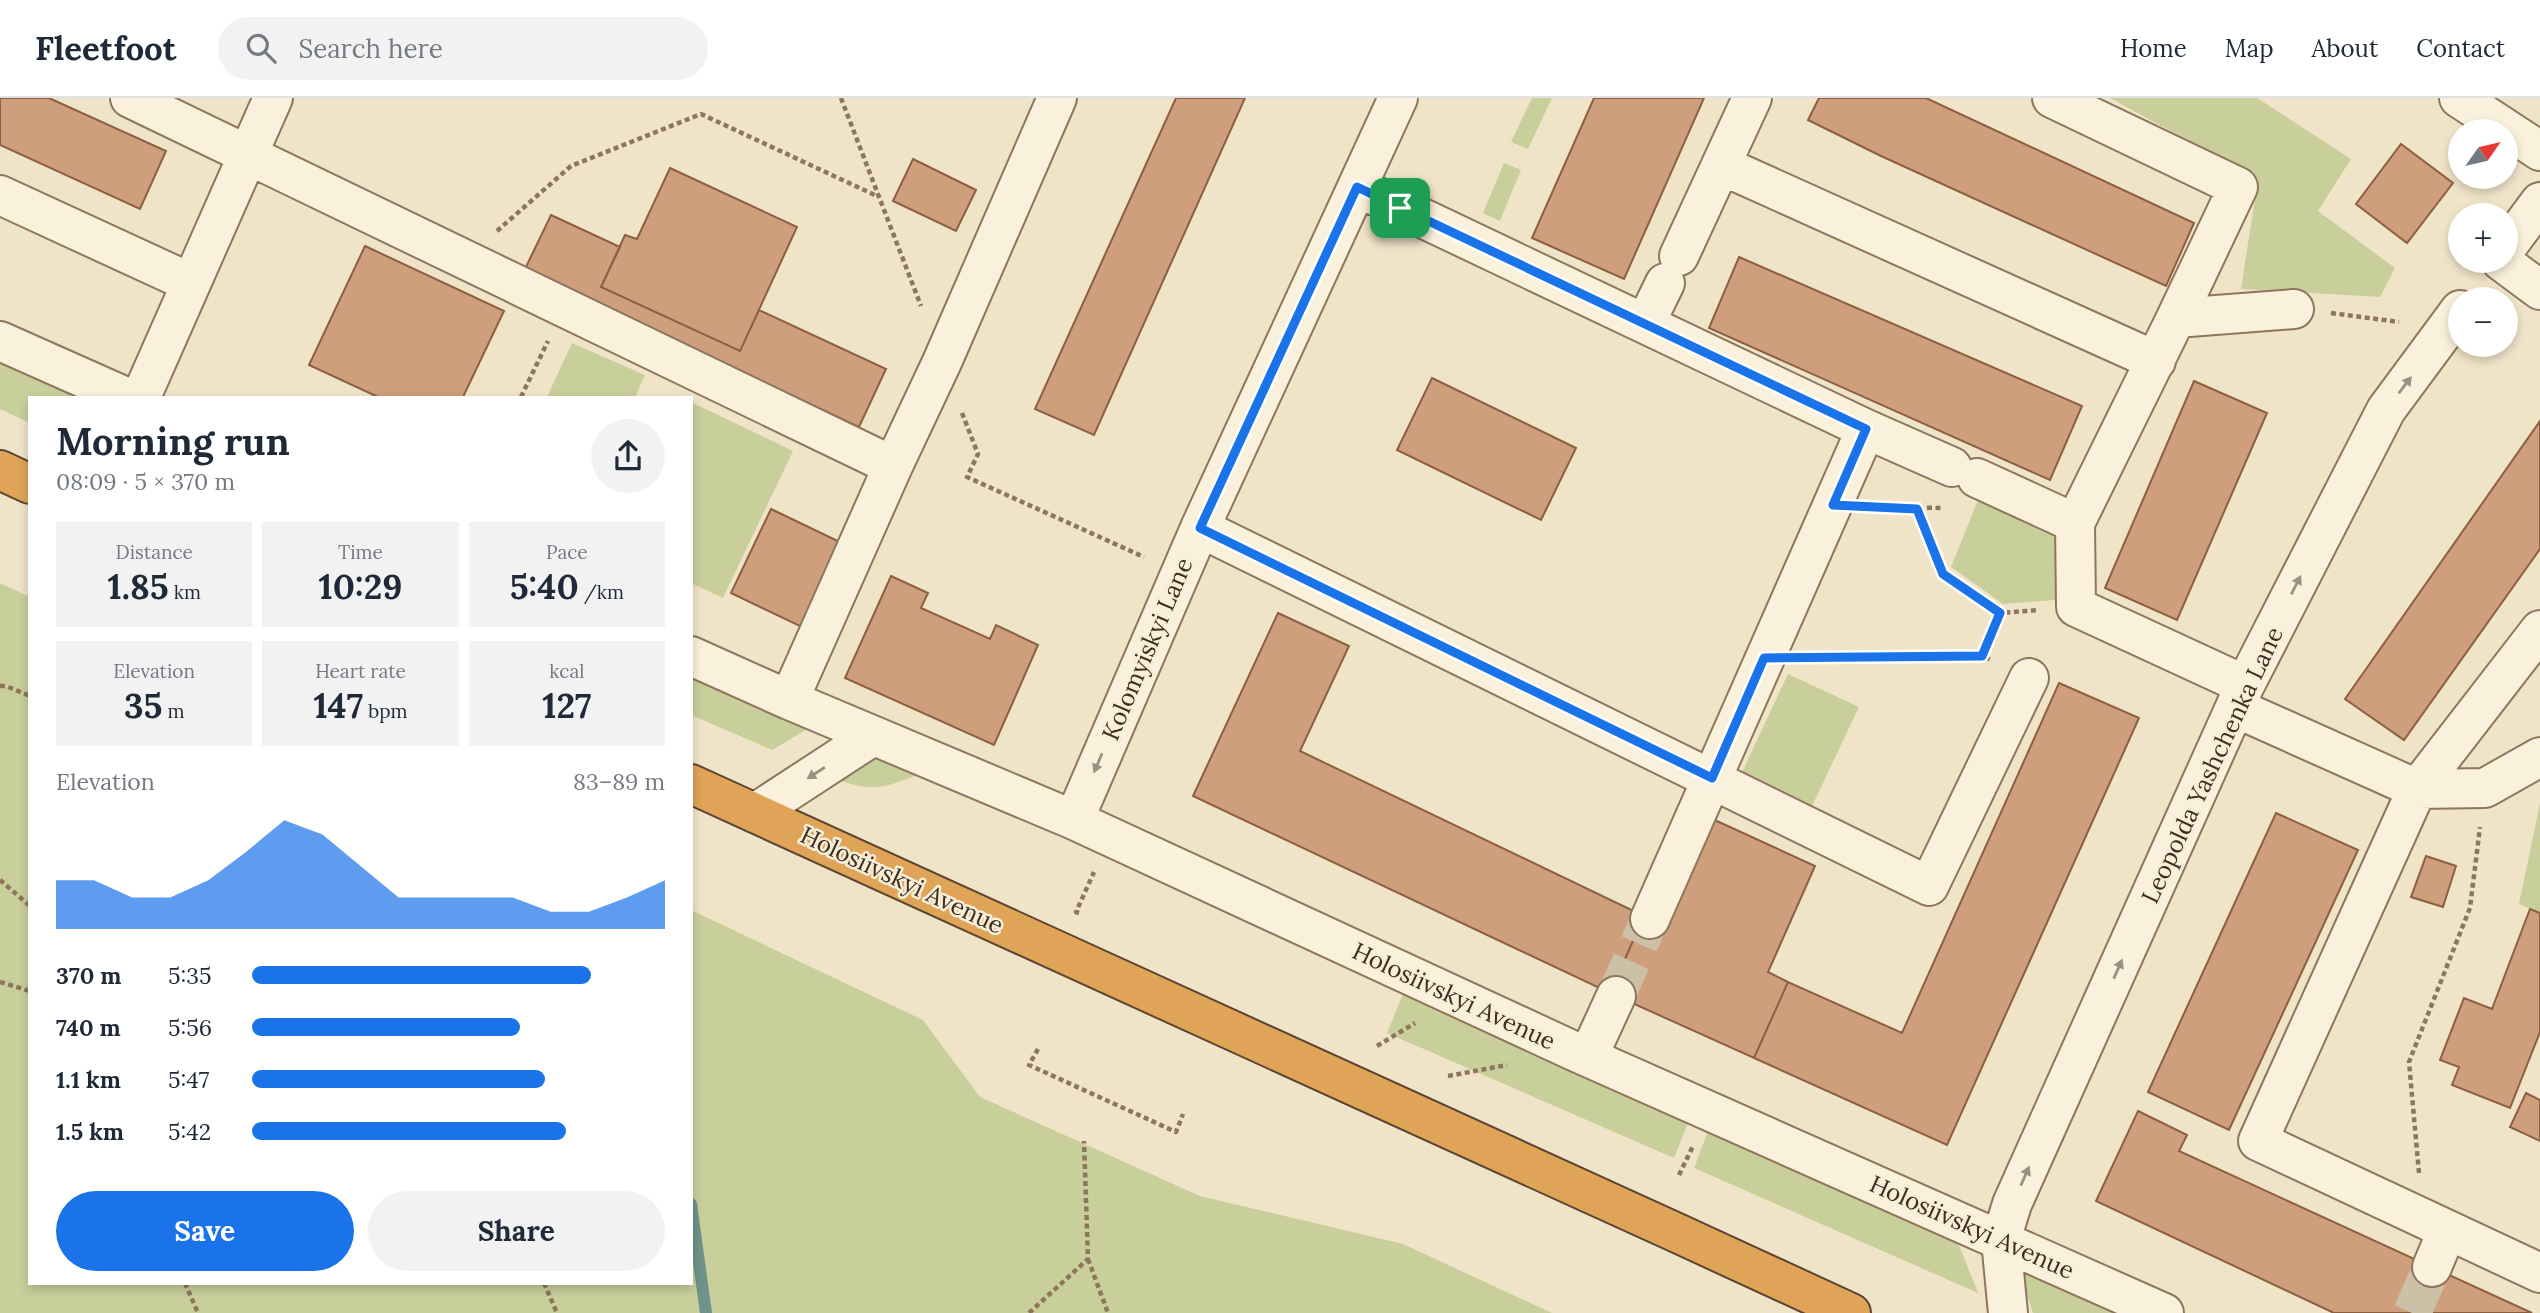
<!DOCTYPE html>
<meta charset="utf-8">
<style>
:root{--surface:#fff;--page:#f2f2f3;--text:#1f2937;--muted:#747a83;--line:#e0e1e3;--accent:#1a73e8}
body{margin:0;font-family:Lora,serif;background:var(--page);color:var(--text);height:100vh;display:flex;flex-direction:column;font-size:26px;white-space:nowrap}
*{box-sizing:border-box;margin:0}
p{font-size:23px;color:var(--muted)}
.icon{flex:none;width:38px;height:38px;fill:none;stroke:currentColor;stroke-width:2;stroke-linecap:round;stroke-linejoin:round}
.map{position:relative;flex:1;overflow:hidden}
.drawer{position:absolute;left:28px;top:298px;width:665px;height:889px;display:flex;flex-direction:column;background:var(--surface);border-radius:0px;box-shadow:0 4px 10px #0003}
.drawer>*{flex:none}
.needle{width:46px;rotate:56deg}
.controls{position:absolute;left:2448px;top:21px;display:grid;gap:14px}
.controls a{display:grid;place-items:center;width:70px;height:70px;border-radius:50%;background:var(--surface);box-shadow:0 4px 10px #0003;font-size:35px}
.pin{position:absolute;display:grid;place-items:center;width:60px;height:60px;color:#fff;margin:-30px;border-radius:14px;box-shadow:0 4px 10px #0006}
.round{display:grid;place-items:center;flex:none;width:74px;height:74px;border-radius:37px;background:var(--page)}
.head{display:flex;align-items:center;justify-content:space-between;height:119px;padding:0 28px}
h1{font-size:38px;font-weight:700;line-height:52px}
.figures{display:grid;grid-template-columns:repeat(3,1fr);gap:10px;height:119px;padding:7px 28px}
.figures div{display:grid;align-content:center;border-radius:0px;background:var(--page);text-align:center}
.figures b{font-size:35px;font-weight:700}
.figures small{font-size:19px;font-weight:400}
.figures p{font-size:19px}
.chart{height:196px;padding:14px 28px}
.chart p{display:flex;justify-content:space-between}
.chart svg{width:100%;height:126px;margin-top:7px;fill:var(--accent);opacity:.7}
.primary-button{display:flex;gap:14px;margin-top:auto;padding:14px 28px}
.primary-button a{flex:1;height:80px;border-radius:42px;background:var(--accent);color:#fff;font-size:28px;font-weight:700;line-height:80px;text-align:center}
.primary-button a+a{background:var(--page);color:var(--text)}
ul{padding:0 28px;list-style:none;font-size:23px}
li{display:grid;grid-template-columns:112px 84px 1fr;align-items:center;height:52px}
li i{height:18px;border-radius:9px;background:var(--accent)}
header{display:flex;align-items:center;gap:42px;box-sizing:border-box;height:98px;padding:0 35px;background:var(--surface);border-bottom:2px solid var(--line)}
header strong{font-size:33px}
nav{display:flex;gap:38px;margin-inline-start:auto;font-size:24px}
.search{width:490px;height:63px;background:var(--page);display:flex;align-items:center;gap:18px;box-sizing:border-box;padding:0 24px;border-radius:38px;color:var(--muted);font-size:26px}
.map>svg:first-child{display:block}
</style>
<header>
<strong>Fleetfoot</strong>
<div class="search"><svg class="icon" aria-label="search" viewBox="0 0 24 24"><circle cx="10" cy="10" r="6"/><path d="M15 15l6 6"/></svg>Search here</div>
<nav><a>Home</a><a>Map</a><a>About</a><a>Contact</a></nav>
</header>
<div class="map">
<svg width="2540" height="1215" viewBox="0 0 2540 1215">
<rect width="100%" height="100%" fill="#f0e4c8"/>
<path fill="#c9cf9b" d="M1532,0H1552L1528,51L1511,44Z
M2110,0H2257L2351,61L2318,113L2395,170L2380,199L2241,191L2258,81Z
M1504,65L1521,72L1500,123L1483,115Z
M572,245L645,277L635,299H547Z
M0,263L83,299H30V325L0,311Z
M691,304L793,353L723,500L691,485Z
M1982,392L2067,430V501L2003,506L1951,469Z
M0,485L30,499V1185H691V812L923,922L980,999L1200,1098L1403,1146L1552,1215H0Z
M1788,576L1859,609L1812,708L1742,674Z
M691,577L809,630L772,652L691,617Z
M868,652L920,676C877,693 872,693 828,679Z
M2540,705V815L2519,806Z
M1405,891L1690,1020L1674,1060L1387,935Z
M1708,1033L1955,1137L1978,1195L1694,1070Z
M2018,1168L2123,1215H2033Z"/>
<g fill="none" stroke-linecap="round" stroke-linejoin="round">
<path stroke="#6f938a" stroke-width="12" d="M691,1106L706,1215"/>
</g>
<path fill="#cf9f7d" stroke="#8d5f41" stroke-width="2" d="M0,0H49L166,53L140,111L0,47Z
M1176,0H1245L1094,337L1035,311Z
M1594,0H1704L1624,181L1532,140Z
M1819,0H1926L2194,125L2166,188L1881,58L1808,22Z
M2401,46L2453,85L2407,145L2356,106Z
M913,61L976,92L956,133L893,103Z
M670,70L797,129L740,253L601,189L625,137L637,141Z
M551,117L620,149L601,189L740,253L759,212L886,271L859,329L524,173Z
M365,148L504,213L463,299H378L309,267Z
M1739,159L2082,308L2050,382L1709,230Z
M1432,280L1576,350L1541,422L1397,352Z
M2194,283L2267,315L2177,522L2105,490Z
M2540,323V451L2404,642L2345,601Z
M771,411L844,446L804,530L731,495Z
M891,478L928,495L921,510L990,541L996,527L1038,547L994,647L845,580Z
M1278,515L1349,548L1300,653L1644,818L1610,895L1193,698Z
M2059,585L2139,620L1947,1047L1754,960L1788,884L1902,935Z
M2276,715L2358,752L2229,1032L2148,994Z
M1708,719L1815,768L1768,874L1788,884L1754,960L1610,895L1644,818Z
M2426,758L2456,768L2443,809L2411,799Z
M2530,811L2540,815V934L2510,1010L2452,987L2459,969L2440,962L2464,900L2492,911Z
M2526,995L2540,1002V1043L2510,1029Z
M2138,1013L2187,1037L2179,1053L2532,1215H2334L2096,1103Z"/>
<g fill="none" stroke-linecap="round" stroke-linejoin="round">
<path stroke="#ccc0a6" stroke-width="38" stroke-dasharray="38 19" stroke-linecap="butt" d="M1616,898L1650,821
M2412,1215L2432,1169"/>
<defs>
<path id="minor" d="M130,0L893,368
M2052,0L2238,89L2176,220
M2459,0L2540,53
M1721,67L2156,263
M1357,89L1866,331L1952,369
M0,97L191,185
M2506,150L2540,104
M1679,158L1752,0
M2501,163L2540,192
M1645,226L1665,185
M0,243L126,299
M141,299L273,0
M1977,380L2075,425
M1200,430L1929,788L2029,580
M2540,532L2417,691L2258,1043L2540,1175
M691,558L789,602L1074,722L1576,954L2164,1215
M2245,587L2076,509L2075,425L2176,220L2294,211
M789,602L893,368L942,264L1057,0
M2236,610L2417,691L2485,690L2540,659
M755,715L873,638
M1074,722L1200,430L1398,0
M1650,821L1866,331
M1588,959L1616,898
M2432,1169L2447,1133
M2008,1215L2001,1142L2012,1106L2245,587L2386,312L2460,212"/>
<path id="highway" d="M0,372L30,386
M691,686C1078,861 1465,1037 1851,1215"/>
</defs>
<use href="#minor" stroke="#8d765c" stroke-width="42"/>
<use href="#highway" stroke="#5b4430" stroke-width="42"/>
<path stroke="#8d765c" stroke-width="4.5" stroke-dasharray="5 3.5" stroke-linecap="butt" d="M841,0L921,208
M497,133L571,68L701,16L879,99
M2331,215L2399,224
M521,299L548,243
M962,315L978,356L967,379L1144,459
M1876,409L1944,410
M1917,411L1943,476L2000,515L2039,512
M1982,558L2000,515
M1807,560L1982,558L1993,563
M0,588H6L30,598
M0,782L30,808
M1079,815L1076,814L1094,774
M0,884L30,893
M1377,948L1415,925
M1038,951L1029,967L1176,1034L1183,1016
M1448,978L1507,967
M2419,1075L2409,964L2470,810L2480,729
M1679,1077L1693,1048
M1088,1161L1108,1215
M185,1185L198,1215
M544,1185L557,1215
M1029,1215L1088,1161L1084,1043"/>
<use href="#minor" stroke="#faf1dc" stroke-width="38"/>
<use href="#highway" stroke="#e0a458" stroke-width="38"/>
</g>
<defs><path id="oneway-solid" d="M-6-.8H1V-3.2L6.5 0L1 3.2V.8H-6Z" transform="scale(1.75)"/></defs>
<g fill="#9c907e">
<use href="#oneway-solid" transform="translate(2405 287) rotate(-53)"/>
<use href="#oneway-solid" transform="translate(2296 487) rotate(-63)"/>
<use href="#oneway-solid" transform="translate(1098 665) rotate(113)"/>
<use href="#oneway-solid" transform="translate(816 675) rotate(147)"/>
<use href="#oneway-solid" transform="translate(2118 871) rotate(-66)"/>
<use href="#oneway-solid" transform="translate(2025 1078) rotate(-66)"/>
</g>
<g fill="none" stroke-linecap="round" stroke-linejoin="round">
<defs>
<path id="route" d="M1357,89L1866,331L1833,407L1917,411L1943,476L2000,515L1982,558L1764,560L1712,680L1200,430Z"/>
</defs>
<use href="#route" stroke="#fff" stroke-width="14"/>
<use href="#route" stroke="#1a73e8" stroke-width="9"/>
</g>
<g text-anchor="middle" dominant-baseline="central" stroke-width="5" stroke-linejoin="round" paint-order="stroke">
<g font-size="24" fill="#3d2e20" stroke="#f7eed8">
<text transform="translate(1147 551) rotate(-67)">Kolomyiskyi Lane</text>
<text transform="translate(2212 667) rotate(-65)">Leopolda Yashchenka Lane</text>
<text transform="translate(902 782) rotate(25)">Holosiivskyi Avenue</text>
<text transform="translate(1454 898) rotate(25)">Holosiivskyi Avenue</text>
<text transform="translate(1972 1129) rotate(24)">Holosiivskyi Avenue</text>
</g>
</g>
</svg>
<div class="controls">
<a><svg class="needle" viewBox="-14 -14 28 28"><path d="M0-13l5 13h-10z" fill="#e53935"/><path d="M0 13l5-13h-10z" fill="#747a83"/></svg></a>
<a>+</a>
<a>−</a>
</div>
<div class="pin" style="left:1400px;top:110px;background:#1e9e55"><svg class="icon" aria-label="arrive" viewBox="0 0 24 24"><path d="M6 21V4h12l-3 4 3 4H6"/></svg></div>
<section class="drawer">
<div class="head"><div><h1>Morning run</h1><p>08:09 · 5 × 370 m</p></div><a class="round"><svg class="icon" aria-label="share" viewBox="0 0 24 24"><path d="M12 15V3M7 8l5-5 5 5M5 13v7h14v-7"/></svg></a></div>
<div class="figures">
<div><p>Distance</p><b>1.85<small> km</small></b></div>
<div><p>Time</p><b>10:29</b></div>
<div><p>Pace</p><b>5:40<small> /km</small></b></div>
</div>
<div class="figures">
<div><p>Elevation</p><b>35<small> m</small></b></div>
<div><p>Heart rate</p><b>147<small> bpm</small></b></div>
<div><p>kcal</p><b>127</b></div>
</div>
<div class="chart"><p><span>Elevation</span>83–89 m</p>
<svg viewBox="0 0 160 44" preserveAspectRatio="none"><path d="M0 44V27L10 27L20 33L30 33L40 27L50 17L60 6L70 11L80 22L90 33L100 33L110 33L120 33L130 38L140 38L150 33L160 27V44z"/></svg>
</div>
<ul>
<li><b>370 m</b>5:35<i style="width:82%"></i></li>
<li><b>740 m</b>5:56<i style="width:65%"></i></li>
<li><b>1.1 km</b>5:47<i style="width:71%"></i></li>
<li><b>1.5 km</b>5:42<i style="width:76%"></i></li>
</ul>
<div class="primary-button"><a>Save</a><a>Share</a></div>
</section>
</div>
